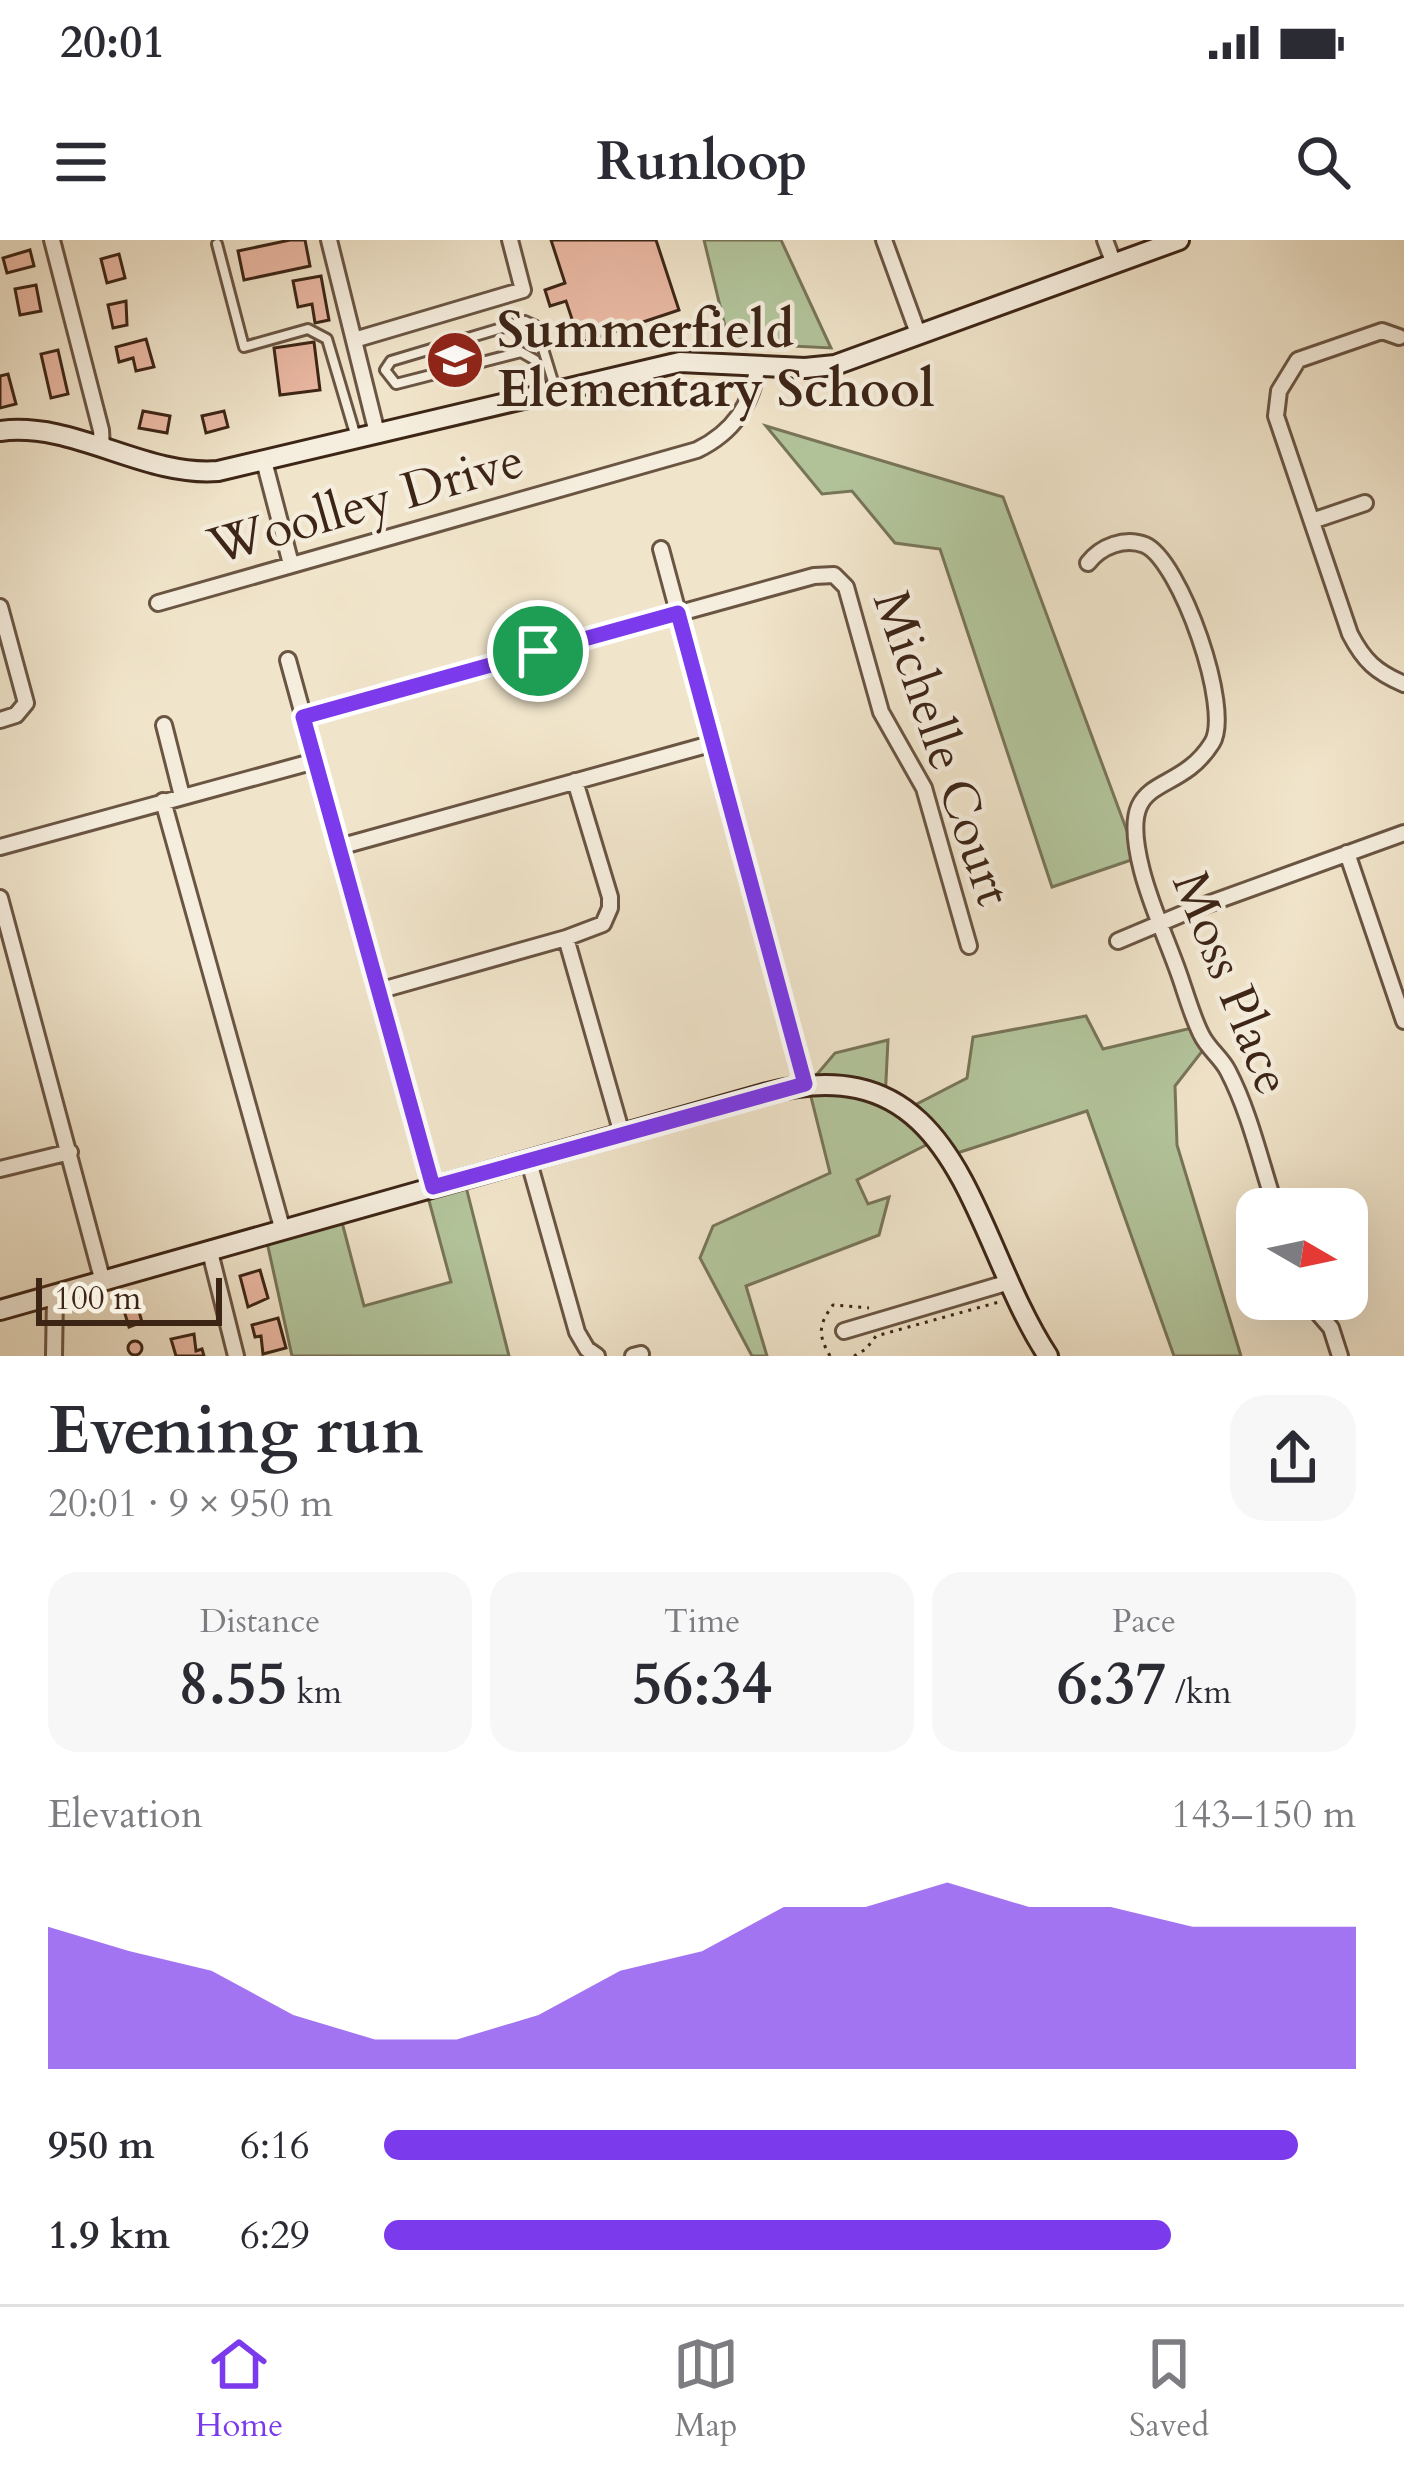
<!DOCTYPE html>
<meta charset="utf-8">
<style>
:root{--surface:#fff;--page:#f7f7f7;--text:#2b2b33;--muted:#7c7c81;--line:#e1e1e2;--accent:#7c3aed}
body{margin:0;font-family:Cardo,serif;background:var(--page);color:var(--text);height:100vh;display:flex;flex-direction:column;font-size:45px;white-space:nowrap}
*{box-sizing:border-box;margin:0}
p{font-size:39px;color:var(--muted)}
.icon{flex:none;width:66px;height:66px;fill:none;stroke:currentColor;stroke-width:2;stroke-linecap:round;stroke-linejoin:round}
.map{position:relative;height:1116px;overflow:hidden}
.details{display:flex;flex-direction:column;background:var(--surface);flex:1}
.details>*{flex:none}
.needle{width:78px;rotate:99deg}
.tools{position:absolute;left:1236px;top:948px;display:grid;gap:24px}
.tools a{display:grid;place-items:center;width:132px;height:132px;border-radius:24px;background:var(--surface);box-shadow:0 12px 48px #0002;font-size:60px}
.scale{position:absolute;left:36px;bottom:30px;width:186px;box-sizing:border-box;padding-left:12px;border:6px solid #3d2516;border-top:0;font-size:33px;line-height:42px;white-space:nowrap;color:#3d2516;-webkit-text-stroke:9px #f5eddd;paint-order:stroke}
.pin{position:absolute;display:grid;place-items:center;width:102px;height:102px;color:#fff;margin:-51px;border:6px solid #fff;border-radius:50%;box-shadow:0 3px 12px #0007}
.round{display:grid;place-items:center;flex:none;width:126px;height:126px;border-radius:36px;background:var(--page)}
.overview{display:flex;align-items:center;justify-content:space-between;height:204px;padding:0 48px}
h1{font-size:66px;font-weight:700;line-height:90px}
.stats{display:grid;grid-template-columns:repeat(3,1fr);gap:18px;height:204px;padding:12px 48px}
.stats div{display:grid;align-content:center;border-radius:30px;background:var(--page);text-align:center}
.stats b{font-size:60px;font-weight:700}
.stats small{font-size:33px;font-weight:400}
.stats p{font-size:33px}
.chart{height:336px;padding:24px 48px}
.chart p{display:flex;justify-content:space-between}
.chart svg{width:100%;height:216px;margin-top:12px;fill:var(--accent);opacity:.7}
ul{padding:0 48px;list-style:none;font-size:39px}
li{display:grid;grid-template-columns:192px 144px 1fr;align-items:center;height:90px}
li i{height:30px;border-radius:15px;background:var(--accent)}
.status{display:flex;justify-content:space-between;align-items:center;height:84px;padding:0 60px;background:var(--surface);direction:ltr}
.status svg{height:33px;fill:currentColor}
header{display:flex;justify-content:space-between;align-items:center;height:156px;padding:0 48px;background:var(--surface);font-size:54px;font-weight:700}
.menu{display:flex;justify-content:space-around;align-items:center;height:168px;border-top:3px solid var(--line);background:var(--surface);font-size:33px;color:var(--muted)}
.menu a{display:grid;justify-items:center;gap:6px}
.menu .current{color:var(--accent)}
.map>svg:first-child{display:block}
</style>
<div class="status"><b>20:01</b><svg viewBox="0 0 49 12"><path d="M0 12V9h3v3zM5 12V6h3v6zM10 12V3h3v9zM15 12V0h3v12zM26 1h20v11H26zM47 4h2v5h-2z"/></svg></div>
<header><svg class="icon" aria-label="menu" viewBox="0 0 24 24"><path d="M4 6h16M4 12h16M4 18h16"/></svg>Runloop<svg class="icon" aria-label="search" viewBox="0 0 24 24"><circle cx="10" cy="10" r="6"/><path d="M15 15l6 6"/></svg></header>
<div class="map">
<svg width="1404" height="1116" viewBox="0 0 1404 1116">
<rect width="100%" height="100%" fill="#f0e4ca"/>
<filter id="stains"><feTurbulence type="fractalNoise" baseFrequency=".00167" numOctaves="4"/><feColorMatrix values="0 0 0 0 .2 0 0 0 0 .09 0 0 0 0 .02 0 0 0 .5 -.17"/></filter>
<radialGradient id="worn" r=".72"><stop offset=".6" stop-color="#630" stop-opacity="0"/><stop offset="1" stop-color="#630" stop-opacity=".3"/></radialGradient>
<path fill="#b3c59c" stroke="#787559" stroke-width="3" d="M704,0H781L831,108L729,103Z
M766,186L1003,257L1137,618L1052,647L940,309L895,303L852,251L822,254Z
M1086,776L1103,809L1196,787L1207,805L1175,846L1177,905L1241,1116H1174L1087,871L948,916L934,901L857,940L868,964L889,957L879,995L746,1046L767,1116H752L700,1018L713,986L830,933L808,845L835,813L888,800L885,861L903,871L967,838L973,797Z
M463,935L509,1116H292L265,993L339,971L364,1066L451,1042L425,946Z"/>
<path fill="#eab8a3" stroke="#3d2516" stroke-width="3" d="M290,0H305L310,26L244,40L238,11Z
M551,0H656L679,70L580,103L566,61L550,66L545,50L565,43Z
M30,10L34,26L7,33L3,18Z
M119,14L125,38L107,43L101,19Z
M321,36L329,80L315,83L312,64L298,67L293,41Z
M36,45L41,71L20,75L15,49Z
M126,61L127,85L113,88L108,65Z
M146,99L154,127L136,131L133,118L119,122L116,107Z
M314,102L320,150L280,155L274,108Z
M58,110L68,154L51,158L41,114Z
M8,134L16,164L0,168V136Z
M143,171L170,176L167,193L139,188Z
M224,171L228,187L206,193L202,176Z
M260,1030L268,1058L248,1067L240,1036Z
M136,1061L142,1082L129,1087L122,1064Z
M278,1078L286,1108L263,1114L261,1096L255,1097L252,1085Z
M194,1094L196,1111L202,1109L204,1116H176L171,1099Z
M128 1108a7 7 0 1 1 14 0a7 7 0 1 1-14 0Z"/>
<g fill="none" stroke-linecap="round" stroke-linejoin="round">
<defs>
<path id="lane" d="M217,4L244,107L308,89L327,99L356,197
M543,151L535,120L521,112L396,144L385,130L391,121L525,81L536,86L555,148"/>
<path id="street" d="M52,0L101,190L102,208
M329,0L377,193
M884,0L919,96
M1105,0L1114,24
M1399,97L1382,91L1298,120L1279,151L1276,176L1350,394C1364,421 1376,432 1404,444
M354,100L523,50L510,0
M264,221L291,324
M1312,281L1365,263
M661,309L805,845
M1088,323C1101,306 1125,297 1145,305C1180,320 1233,470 1212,503C1175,562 1115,527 1142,631C1151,666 1167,700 1179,734C1186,754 1192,776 1201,794C1208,809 1221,817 1228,831C1250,873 1261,924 1276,969
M158,363L697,210C734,192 751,165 758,126
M0,367L26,463L16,475L0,480
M288,420L433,948
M303,477L814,336L834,335L846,347L881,472L924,548L969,706
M164,485L182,556
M163,561L283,991
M0,607L315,521
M339,607L714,503
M1347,613L1404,781
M0,658L103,1042
M566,698L622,894
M1118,701L1194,669L1404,593
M378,751L566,698L603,684L610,668V657L575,541
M529,922L577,1092L587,1109L597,1116
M0,929L70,912
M210,1012L236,1116
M1306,1059L1331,1088L1340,1116
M844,1091L1006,1043
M54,1116L55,1055
M633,1116L641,1114"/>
<path id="secondary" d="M0,191C74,181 144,237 218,231L680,122L805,128L835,125L1179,0
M0,1070L767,853C962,803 969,996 1048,1116"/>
</defs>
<use href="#lane" stroke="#6a5543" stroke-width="14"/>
<use href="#street" stroke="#6a5543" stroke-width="20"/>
<use href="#secondary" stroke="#3d2516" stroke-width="24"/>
<path stroke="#3d2516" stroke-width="3" stroke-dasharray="3 6" stroke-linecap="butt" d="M830,1116C818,1095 818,1085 833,1065L869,1068
M854,1116L866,1109L876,1096L999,1062"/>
<use href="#lane" stroke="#f5eddd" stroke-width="8"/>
<use href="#street" stroke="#f5eddd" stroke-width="14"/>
<use href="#secondary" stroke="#f5eddd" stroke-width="18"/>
</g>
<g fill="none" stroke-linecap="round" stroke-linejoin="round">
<defs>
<path id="route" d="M678,373L805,844L433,947L303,477Z"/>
</defs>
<use href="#route" stroke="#fff" stroke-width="24"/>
<use href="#route" stroke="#7c3aed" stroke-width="15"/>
</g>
<defs>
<symbol id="school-disc" viewBox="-11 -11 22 22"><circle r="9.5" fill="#8f2418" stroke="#f5eddd"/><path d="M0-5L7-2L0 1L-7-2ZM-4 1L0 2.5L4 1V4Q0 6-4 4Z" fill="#fff"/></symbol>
</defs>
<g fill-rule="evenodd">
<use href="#school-disc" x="422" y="87" width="66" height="66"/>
</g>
<g text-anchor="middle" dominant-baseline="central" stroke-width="9" stroke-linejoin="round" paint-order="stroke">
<g font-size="51" font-weight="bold" fill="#3d2516" stroke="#f5eddd" text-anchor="start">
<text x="497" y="91">Summerfield<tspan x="497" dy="59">Elementary School</tspan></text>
</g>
<g font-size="51" fill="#3d2516" stroke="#f5eddd">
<text transform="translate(366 264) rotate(-16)">Woolley Drive</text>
<text transform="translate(942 508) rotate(71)">Michelle Court</text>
<text transform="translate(1231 743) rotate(68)">Moss Place</text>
</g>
</g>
<rect width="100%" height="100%" filter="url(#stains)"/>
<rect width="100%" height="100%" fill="url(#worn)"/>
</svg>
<div class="tools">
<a><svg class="needle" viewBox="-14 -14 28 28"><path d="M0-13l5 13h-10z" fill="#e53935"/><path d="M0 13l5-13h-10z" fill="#7c7c81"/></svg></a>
</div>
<div class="scale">100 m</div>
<div class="pin" style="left:538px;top:411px;background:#1e9e55"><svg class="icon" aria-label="arrive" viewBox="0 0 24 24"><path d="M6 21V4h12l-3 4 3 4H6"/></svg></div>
</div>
<section class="details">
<div class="overview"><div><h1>Evening run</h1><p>20:01 · 9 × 950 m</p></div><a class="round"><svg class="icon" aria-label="share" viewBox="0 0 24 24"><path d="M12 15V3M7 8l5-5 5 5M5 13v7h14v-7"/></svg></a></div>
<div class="stats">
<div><p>Distance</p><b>8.55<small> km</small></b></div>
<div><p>Time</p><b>56:34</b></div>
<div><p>Pace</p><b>6:37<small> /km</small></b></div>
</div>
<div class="chart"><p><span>Elevation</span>143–150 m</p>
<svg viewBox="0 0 160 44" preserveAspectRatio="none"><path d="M0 44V15L10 20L20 24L30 33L40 38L50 38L60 33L70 24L80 20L90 11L100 11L110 6L120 11L130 11L140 15L150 15L160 15V44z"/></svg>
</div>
<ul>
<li><b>950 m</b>6:16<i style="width:94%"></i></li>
<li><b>1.9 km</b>6:29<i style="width:81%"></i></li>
</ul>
</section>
<nav class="menu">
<a class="current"><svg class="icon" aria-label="home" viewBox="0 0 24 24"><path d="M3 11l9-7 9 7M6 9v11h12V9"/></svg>Home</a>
<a><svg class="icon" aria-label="map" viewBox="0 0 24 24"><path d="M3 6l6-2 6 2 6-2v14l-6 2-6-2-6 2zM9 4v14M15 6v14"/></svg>Map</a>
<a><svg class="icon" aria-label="saved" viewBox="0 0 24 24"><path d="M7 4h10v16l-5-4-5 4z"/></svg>Saved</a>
</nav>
